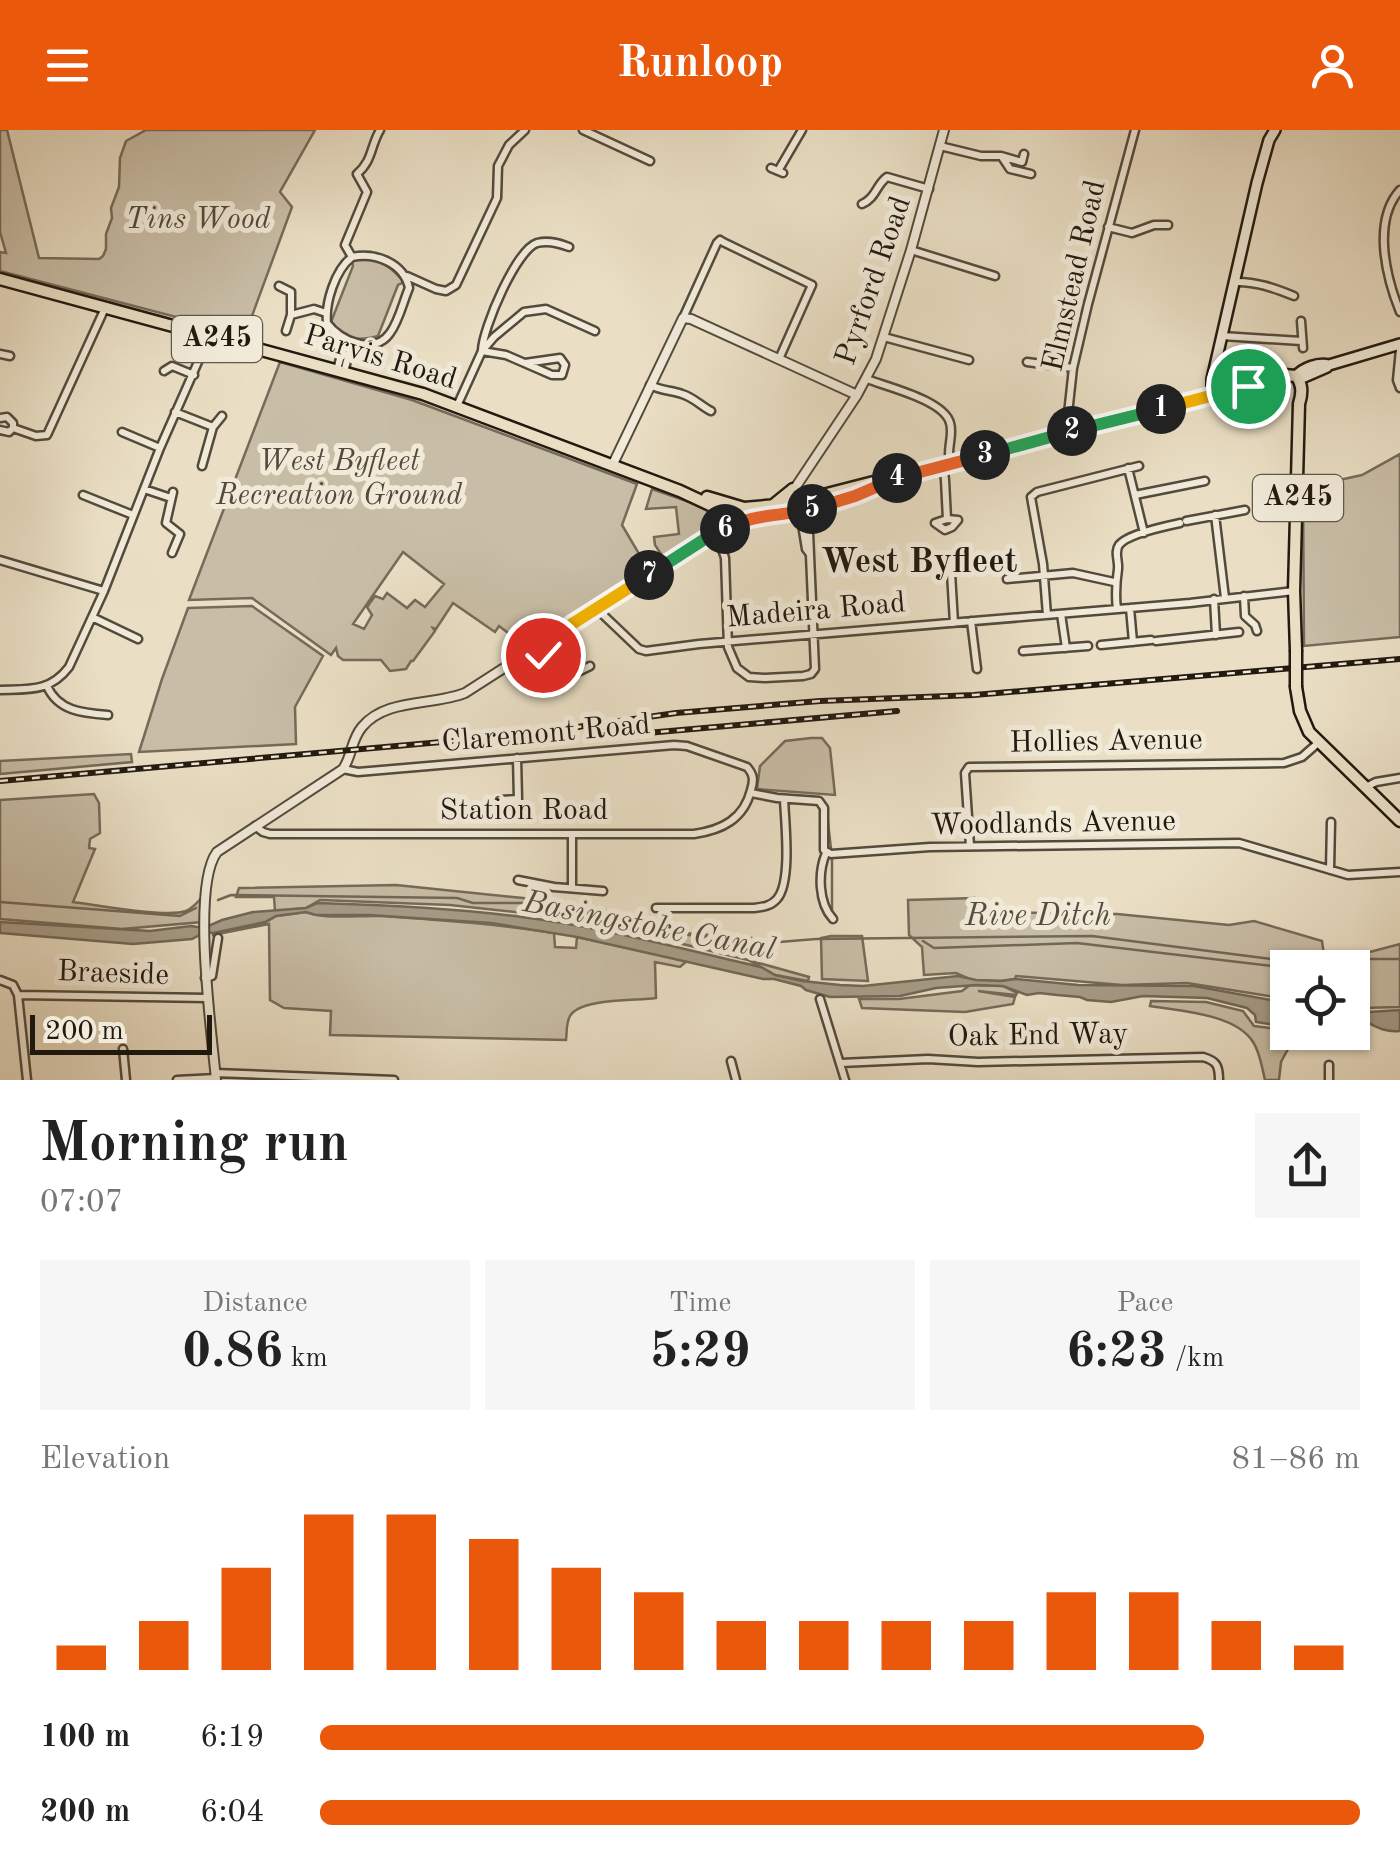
<!DOCTYPE html>
<meta charset="utf-8">
<style>
:root{--surface:#fff;--page:#f6f6f6;--text:#222;--muted:#767676;--accent:#ea580c}
body{margin:0;font-family:"Old Standard TT",serif;background:var(--page);color:var(--text);height:100vh;display:flex;flex-direction:column;font-size:38px;white-space:nowrap}
*{box-sizing:border-box;margin:0}
p{font-size:32px;color:var(--muted)}
.icon{flex:none;width:55px;height:55px;fill:none;stroke:currentColor;stroke-width:2;stroke-linecap:round;stroke-linejoin:round}
.map{position:relative;height:950px;overflow:hidden}
.side{display:flex;flex-direction:column;background:var(--surface);flex:1}
.side>*{flex:none}
.tools{position:absolute;left:1270px;top:820px;display:grid;gap:20px}
.tools a{display:grid;place-items:center;width:100px;height:100px;border-radius:0px;background:var(--surface);box-shadow:0 2px 8px #0004;font-size:50px}
.scale{position:absolute;left:30px;bottom:25px;width:182px;box-sizing:border-box;padding-left:10px;border:5px solid #22190f;border-top:0;font-size:28px;line-height:35px;white-space:nowrap;color:#22190f;-webkit-text-stroke:8px #f1ead9;paint-order:stroke}
.pin{position:absolute;display:grid;place-items:center;width:85px;height:85px;color:#fff;margin:-42px;border:5px solid #fff;border-radius:50%;box-shadow:0 2px 10px #0007}
.km{position:absolute;width:50px;height:50px;margin:-25px;border-radius:50%;background:#222;color:#fff;font-size:28px;line-height:50px;text-align:center}
.round{display:grid;place-items:center;flex:none;width:105px;height:105px;border-radius:0px;background:var(--page)}
.overview{display:flex;align-items:center;justify-content:space-between;height:170px;padding:0 40px}
h1{font-size:55px;font-weight:800;line-height:75px}
.figures{display:grid;grid-template-columns:repeat(3,1fr);gap:15px;height:170px;padding:10px 40px}
.figures div{display:grid;align-content:center;border-radius:0px;background:var(--page);text-align:center}
.figures b{font-size:50px;font-weight:800}
.figures small{font-size:28px;font-weight:400}
.figures p{font-size:28px}
.chart{height:280px;padding:20px 40px}
.chart p{display:flex;justify-content:space-between}
.chart svg{width:100%;height:180px;margin-top:10px;stroke:var(--accent);stroke-width:6}
ul{padding:0 40px;list-style:none;font-size:32px}
li{display:grid;grid-template-columns:160px 120px 1fr;align-items:center;height:75px}
li i{height:25px;border-radius:12px;background:var(--accent)}
header{display:flex;justify-content:space-between;align-items:center;height:130px;padding:0 40px;background:var(--accent);color:#fff;font-size:45px;font-weight:800}
.map>svg:first-child{display:block}
</style>
<header><svg class="icon" aria-label="menu" viewBox="0 0 24 24"><path d="M4 6h16M4 12h16M4 18h16"/></svg>Runloop<svg class="icon" aria-label="person" viewBox="0 0 24 24"><circle cx="12" cy="8" r="4"/><path d="M4 21q1-7 8-7t8 7"/></svg></header>
<div class="map">
<svg width="1400" height="950" viewBox="0 0 1400 950">
<rect width="100%" height="100%" fill="#eadfc5"/>
<filter id="stains"><feTurbulence type="fractalNoise" baseFrequency=".002" numOctaves="4"/><feColorMatrix values="0 0 0 0 .2 0 0 0 0 .09 0 0 0 0 .02 0 0 0 .5 -.17"/></filter>
<radialGradient id="worn" r=".72"><stop offset=".6" stop-color="#630" stop-opacity="0"/><stop offset="1" stop-color="#630" stop-opacity=".3"/></radialGradient>
<path fill="#c8bda6" stroke="#756b5a" stroke-width="2.5" fill-rule="evenodd" d="M0,0H7L39,128L99,129L103,126L106,119V104L112,88L111,78L119,57L120,28L126,11L146,0H315L280,62L292,77L245,205L0,141V122L6,123L0,102Z
M361,128C380,128 392,138 404,152L398,155L378,206C357,212 344,209 331,192L353,136L352,132Z
M280,232L412,270L637,354L622,395L648,439L528,518L499,496L495,502L453,473L436,499L433,498L435,501L413,531H411L406,539L390,541L381,530H343L338,526L336,518L331,525L252,468L189,470ZM403,422L444,454L425,477L415,470L407,478L387,463L383,469L375,466L367,477L372,485L364,499L353,494Z
M1400,324V507L1304,516L1303,358L1362,345Z
M652,359L715,381L716,391L713,397L663,427L655,415L654,407L679,404L676,377L646,379Z
M252,476L323,526L295,577L296,614L139,622L162,549L188,478Z
M811,608H822L830,618L835,665L757,659L760,636L785,611Z
M131,624L132,632L0,644V631Z
M94,664L99,673L100,703L90,709L89,718L95,719L73,772C97,775 167,788 186,781C193,778 199,771 204,765L202,792L122,799L0,789V670Z
M396,755L523,768L553,775L596,777L655,801L751,808L748,830L809,847L808,851L775,845L748,830L662,809L533,784L450,775L320,770L306,778L275,781L274,767H236L239,758Z
M975,768L980,782L1117,784L1229,795L1254,791L1322,811L1324,825L1362,824L1400,814V877L1362,878V881L1353,883L1352,838H1288L1287,869L1187,853L1122,855L1016,846L1015,849L1000,851L972,850L956,843L924,845L922,817L909,805L908,770Z
M306,782C328,790 359,785 383,786C440,790 497,794 554,803L555,817L576,818L577,807L687,831L680,837L655,832L656,868C636,871 580,868 570,886C566,893 567,902 566,910L330,905L331,881L284,878L270,870L269,794L213,805V803L266,792L276,786Z
M831,806H862L868,851L822,849L821,808Z
M970,855L1003,856L1017,863L1016,865L978,861L1015,867L1013,874L965,882L862,878L859,869H899L962,861Z
M1151,871L1206,872L1243,881L1254,896L1287,900L1294,908L1281,932L1279,950H1265C1262,938 1260,922 1253,912C1236,884 1180,881 1150,876Z"/>
<path fill="#a69c87" stroke="#716857" stroke-width="2.5" d="M317,773C386,775 454,778 522,787C603,797 682,819 761,837L775,845L802,851L840,855L863,856L958,846L976,850L1002,851L1015,849L1078,855L1194,856L1287,873V895L1282,896L1256,892L1255,885L1247,878L1207,868L1143,866L1111,872L1087,870L1080,867L1057,865L1039,863L1027,865L1003,856L976,855L936,858L900,866L830,867L806,860L801,856L774,849H763L577,807L491,793L369,785H316L306,782L276,786L265,792L213,803L205,802L192,809L133,814L0,803V792L150,801L191,796L204,798L222,790L253,782L306,778Z
M1400,880V901C1378,903 1371,891 1353,887V883Z"/>
<g fill="none" stroke-linecap="round" stroke-linejoin="round">
<path stroke="#716857" stroke-width="2.5" d="M826,675L831,719
M832,729V782
M218,770L231,765L457,768L473,773H523L546,780L595,787L632,800L672,804
M0,772L180,786L196,778
M675,804L779,812L816,809L1092,806L1271,829H1400
M923,811L934,818L1077,813L1288,838"/>
<defs>
<path id="minor" d="M583,0L650,31
M940,16L981,26H1001L1022,32L1024,24
M1002,27L1010,39L1031,44
M771,38L783,43
M778,41L802,0
M1400,60C1372,91 1386,147 1400,182
M862,74C876,68 876,55 887,47L929,59
M1108,97L1132,103L1154,95H1168
M911,120L995,146
M352,127C375,122 404,133 409,158C403,172 399,191 390,203C374,226 340,211 327,193C325,173 335,140 352,127L345,115L367,62L357,44C373,30 370,17 380,0
M407,146L436,159L446,161L456,155L497,68L498,36L509,15L525,0
M1234,152C1255,151 1274,158 1294,166
M279,156L291,162V185
M683,188L717,113L720,110L723,112L812,155L779,229
M1301,191L1303,218
M286,201L291,185L314,179L326,183
M1222,206L1301,211
M884,207L969,230
M482,220C483,198 516,120 537,113C549,110 559,113 569,117
M482,221L506,225L552,245H562L565,235L560,228L525,233
M0,224L10,226
M1027,232L1073,238
M337,240L345,210
M164,241L172,236L194,245
M344,242L352,212
M867,249C887,257 944,270 950,293C954,306 946,319 950,333
M650,255C662,261 671,260 682,264C693,267 701,276 711,281
M1400,258L1397,250L1400,220
M457,276L482,221L494,207L524,182L546,179L595,201
M175,282L213,297
M0,288L7,287L13,293V298L9,302L0,300
M13,298L36,306L47,305L105,178
M122,302L160,318
M1066,302L1073,238L1088,174L1135,0
M943,335L945,350L947,389L958,390L952,397L945,400L935,393L947,389
M202,336L213,297L222,286
M1128,338L1144,403
M144,359L171,368
M83,365L133,385
M1135,365L1205,351
M800,382L806,419L809,423
M1215,385L1225,468
M1186,391L1245,380
M717,405L725,428L728,517L737,538L749,547L765,548L803,546L811,544L815,539L808,380
M172,423L180,404L166,393L173,362
M0,430L104,461
M951,443L954,493
M1007,449L1073,443L1114,452
M1244,466L1245,486L1255,495L1257,501
M1214,469L1216,505
M1130,478L1133,512
M597,479L639,519L646,521L699,514L1190,473L1294,461
M1117,479C1115,464 1116,453 1118,439C1119,431 1114,422 1119,415C1127,404 1166,396 1180,393
M1061,484L1066,518
M1047,485L1043,434L1031,367L1037,362L1139,336
M92,487L138,509
M971,491L977,539
M1156,511L1239,502
M539,515C554,547 553,555 590,536
M1101,515L1151,510
M1023,521L1088,516
M47,556C58,581 82,583 108,585
M0,560C29,559 50,562 69,537L104,461L160,318L209,207
M1366,657L1376,652L1400,648
M751,663L777,668L819,671L824,678V720L831,724L930,717L1239,713L1348,745L1400,742
M500,670L518,669L517,628
M255,696L263,702L270,704H694C722,700 744,689 751,660C754,650 754,645 747,637L687,616L674,615L358,642L343,639
M970,716L965,643L969,637L1284,633L1302,627L1318,613
M826,723C818,742 818,773 833,789
M1330,740L1331,692
M518,750L554,757L603,761
M572,758V704
M656,778H754C763,777 771,776 777,769C792,752 785,692 784,669
M205,848L212,846L218,808
M0,850L13,855L18,865L27,950
M18,865L207,868
M820,869L845,950
M123,919L126,950
M731,931L736,950
M841,933L928,929L978,932L1203,927C1217,931 1219,936 1219,950
M215,943L394,950
M177,950L216,948
M1329,950V935"/>
<path id="tertiary" d="M612,336L683,188L691,189L857,265
M793,361L857,265L876,229L911,120L944,0
M216,950C212,903 191,757 217,722L343,639C352,626 351,610 362,597C386,568 432,576 465,563L711,405L724,401L734,380"/>
<path id="secondary" d="M1296,246C1303,238 1318,232 1329,235L1400,214
M1296,246L1304,247L1327,237
M1212,264V249L1257,53L1269,10L1275,0"/>
<path id="primary" d="M0,149L423,264L680,361L725,382L741,386L757,388L808,380L889,353L893,349
M707,367L744,378L788,374L1248,256L1252,252L1284,245L1296,246
M772,376L793,359
M727,397L748,388
M1296,520L1294,461L1299,274C1302,264 1303,255 1296,246
M1296,557L1300,581L1309,602L1400,691"/>
</defs>
<use href="#minor" stroke="#544a3c" stroke-width="11"/>
<use href="#tertiary" stroke="#544a3c" stroke-width="12"/>
<use href="#secondary" stroke="#22190f" stroke-width="14"/>
<use href="#primary" stroke="#22190f" stroke-width="15"/>
<use href="#minor" stroke="#f1ead9" stroke-width="6"/>
<use href="#tertiary" stroke="#f1ead9" stroke-width="8"/>
<use href="#secondary" stroke="#f1ead9" stroke-width="9"/>
<use href="#primary" stroke="#eadfc5" stroke-width="10"/>
<defs>
<path id="rail" d="M613,606L897,581
M0,651L521,605L676,583L820,571L974,565L1400,529"/>
</defs>
<use href="#rail" stroke="#22190f" stroke-width="6"/>
<use href="#rail" stroke="#f1ead9" stroke-width="2.5" stroke-dasharray="8" stroke-linecap="butt"/>
<defs>
<path id="primary-bridge" d="M1296,520V557"/>
</defs>
<use href="#primary-bridge" stroke="#22190f" stroke-width="15" stroke-linecap="butt"/>
<use href="#primary-bridge" stroke="#eadfc5" stroke-width="10"/>
</g>
<g fill="none" stroke-linecap="round" stroke-linejoin="round">
<defs>
<path id="split-1" d="M1161,279L1248,256"/>
<path id="split-2" d="M1072,301L1161,279"/>
<path id="split-3" d="M985,325L1072,301"/>
<path id="split-4" d="M897,348L985,325"/>
<path id="split-5" d="M812,379L855,366L897,348"/>
<path id="split-6" d="M725,399C751,384 783,386 812,379"/>
<path id="split-7" d="M649,445L711,405L718,404L725,399"/>
<path id="split-8" d="M572,494L649,445"/>
<path id="split-9" d="M543,525L539,516L572,494"/>
</defs>
<use href="#split-1" stroke="#fff" stroke-width="20"/>
<use href="#split-2" stroke="#fff" stroke-width="20"/>
<use href="#split-3" stroke="#fff" stroke-width="20"/>
<use href="#split-4" stroke="#fff" stroke-width="20"/>
<use href="#split-5" stroke="#fff" stroke-width="20"/>
<use href="#split-6" stroke="#fff" stroke-width="20"/>
<use href="#split-7" stroke="#fff" stroke-width="20"/>
<use href="#split-8" stroke="#fff" stroke-width="20"/>
<use href="#split-9" stroke="#fff" stroke-width="20"/>
<use href="#split-1" stroke="#f5b400" stroke-width="12"/>
<use href="#split-2" stroke="#22a559" stroke-width="12"/>
<use href="#split-3" stroke="#22a559" stroke-width="12"/>
<use href="#split-4" stroke="#f0652b" stroke-width="12"/>
<use href="#split-5" stroke="#f0652b" stroke-width="12"/>
<use href="#split-6" stroke="#f0652b" stroke-width="12"/>
<use href="#split-7" stroke="#22a559" stroke-width="12"/>
<use href="#split-8" stroke="#f5b400" stroke-width="12"/>
<use href="#split-9" stroke="#f5b400" stroke-width="12"/>
</g>
<g text-anchor="middle" dominant-baseline="central" stroke-width="10" stroke-linejoin="round" paint-order="stroke">
<g fill="#f1ead9" stroke="#60584c" stroke-width="2.5">
<rect x="172" y="186" width="90" height="46" rx="8"/>
<rect x="1253" y="345" width="90" height="46" rx="8"/>
</g>
<g font-size="28" font-weight="bold" fill="#22190f">
<text x="217" y="209">A245</text>
<text x="1298" y="368">A245</text>
</g>
<g font-size="30" font-style="italic" fill="#544a3c" stroke="#f1ead9">
<text x="198" y="90">Tins Wood</text>
<text x="339" y="332">West Byfleet<tspan x="339" dy="34">Recreation Ground</tspan></text>
</g>
<g font-size="30" fill="#22190f" stroke="#f1ead9">
<text transform="translate(1075 146) rotate(-77)">Elmstead Road</text>
<text transform="translate(874 151) rotate(-71)">Pyrford Road</text>
<text transform="translate(380 228) rotate(17)">Parvis Road</text>
<text transform="translate(816 481) rotate(-5)">Madeira Road</text>
<text transform="translate(546 604) rotate(-5)">Claremont Road</text>
<text transform="translate(1106 612) rotate(-1)">Hollies Avenue</text>
<text x="524" y="681">Station Road</text>
<text transform="translate(1053 694) rotate(-1)">Woodlands Avenue</text>
<text transform="translate(113 844) rotate(2)">Braeside</text>
<text transform="translate(1038 906) rotate(-1)">Oak End Way</text>
</g>
<g font-size="32" font-style="italic" fill="#574d3f" stroke="#f1ead9">
<text x="1038" y="787">Rive Ditch</text>
<text transform="translate(649 797) rotate(11)">Basingstoke Canal</text>
</g>
<g font-size="35" font-weight="bold" fill="#22190f" stroke="#f1ead9">
<text x="919" y="432">West Byfleet</text>
</g>
</g>
<rect width="100%" height="100%" filter="url(#stains)"/>
<rect width="100%" height="100%" fill="url(#worn)"/>
</svg>
<div class="tools">
<a><svg class="icon" aria-label="locate" viewBox="0 0 24 24"><circle cx="12" cy="12" r="6"/><path d="M12 2v4M12 18v4M2 12h4M18 12h4"/></svg></a>
</div>
<div class="scale">200 m</div>
<div class="pin" style="left:1248px;top:256px;background:#1e9e55"><svg class="icon" aria-label="arrive" viewBox="0 0 24 24"><path d="M6 21V4h12l-3 4 3 4H6"/></svg></div>
<div class="pin" style="left:543px;top:525px;background:#d93025"><svg class="icon" aria-label="check" viewBox="0 0 24 24"><path d="M5 12l5 5 9-10"/></svg></div>
<b class="km" style="left:1161px;top:279px">1</b>
<b class="km" style="left:1072px;top:301px">2</b>
<b class="km" style="left:985px;top:325px">3</b>
<b class="km" style="left:897px;top:348px">4</b>
<b class="km" style="left:812px;top:379px">5</b>
<b class="km" style="left:725px;top:399px">6</b>
<b class="km" style="left:649px;top:445px">7</b>
</div>
<section class="side">
<div class="overview"><div><h1>Morning run</h1><p>07:07</p></div><a class="round"><svg class="icon" aria-label="share" viewBox="0 0 24 24"><path d="M12 15V3M7 8l5-5 5 5M5 13v7h14v-7"/></svg></a></div>
<div class="figures">
<div><p>Distance</p><b>0.86<small> km</small></b></div>
<div><p>Time</p><b>5:29</b></div>
<div><p>Pace</p><b>6:23<small> /km</small></b></div>
</div>
<div class="chart"><p><span>Elevation</span>81–86 m</p>
<svg viewBox="0 0 160 44" preserveAspectRatio="none"><path d="M5 44V38M15 44V32M25 44V19M35 44V6M45 44V6M55 44V12M65 44V19M75 44V25M85 44V32M95 44V32M105 44V32M115 44V32M125 44V25M135 44V25M145 44V32M155 44V38"/></svg>
</div>
<ul>
<li><b>100 m</b>6:19<i style="width:85%"></i></li>
<li><b>200 m</b>6:04<i style="width:100%"></i></li>
</ul>
</section>
